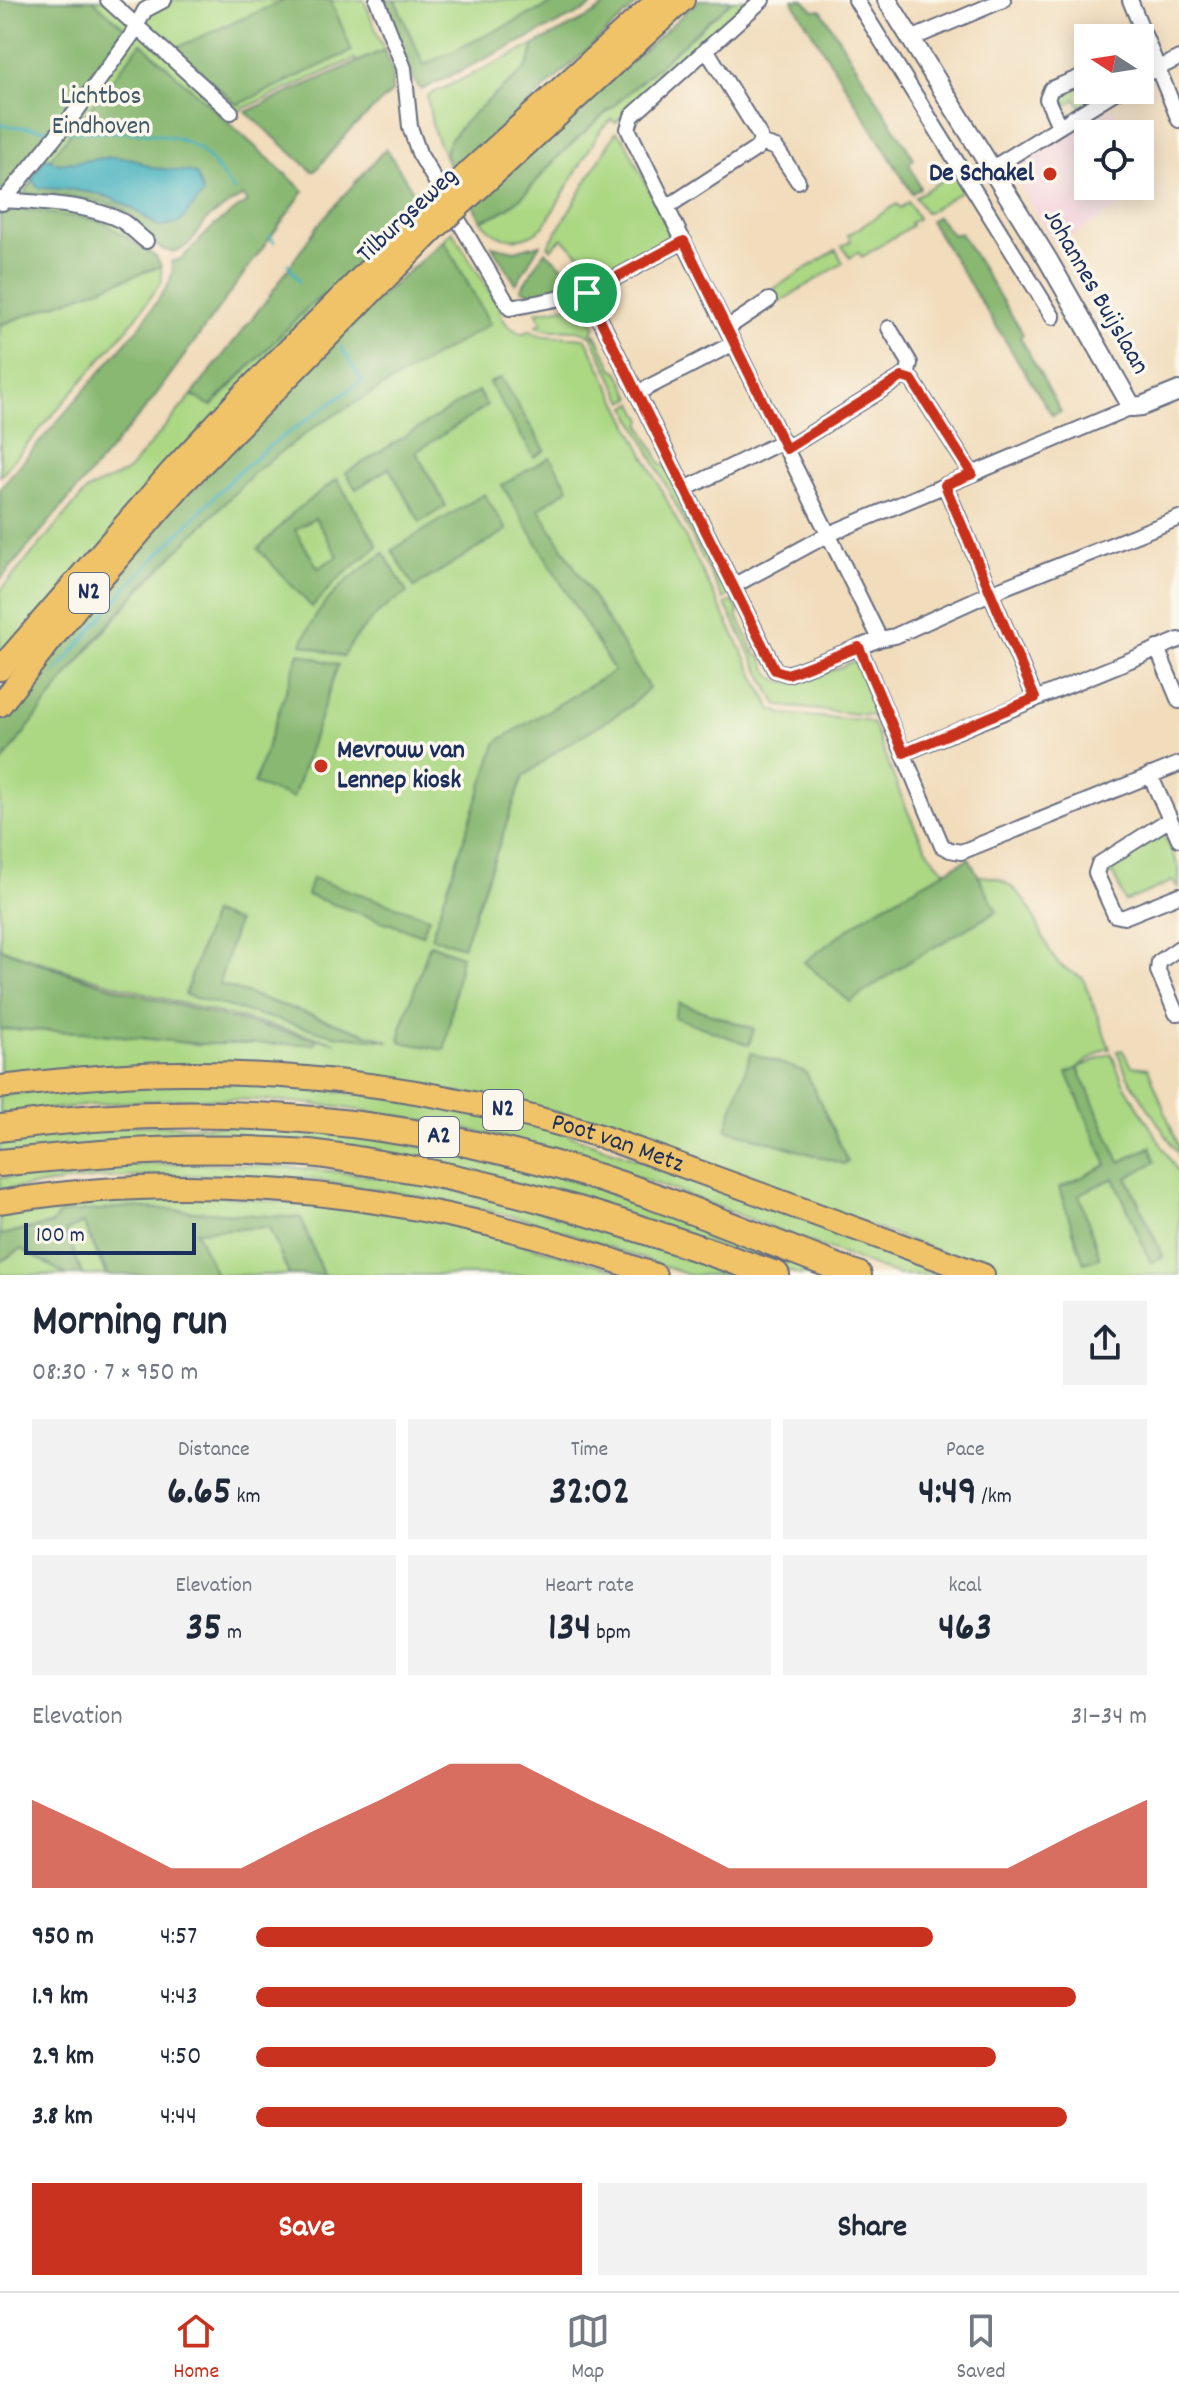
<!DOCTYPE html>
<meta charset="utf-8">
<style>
:root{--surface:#fff;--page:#f2f2f3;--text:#1f2937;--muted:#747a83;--line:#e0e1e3;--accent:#c8321e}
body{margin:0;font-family:Dekko,sans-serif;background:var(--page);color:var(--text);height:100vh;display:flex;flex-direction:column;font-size:30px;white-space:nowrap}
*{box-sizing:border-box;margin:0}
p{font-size:26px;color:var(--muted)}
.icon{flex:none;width:44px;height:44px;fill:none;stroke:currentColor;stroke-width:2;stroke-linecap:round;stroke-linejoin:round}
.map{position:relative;height:1275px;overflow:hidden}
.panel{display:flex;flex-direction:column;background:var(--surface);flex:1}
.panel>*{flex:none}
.needle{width:52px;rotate:282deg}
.tools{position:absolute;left:1074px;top:24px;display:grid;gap:16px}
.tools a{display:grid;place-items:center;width:80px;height:80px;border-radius:0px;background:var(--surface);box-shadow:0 4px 20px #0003;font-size:40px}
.scale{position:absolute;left:24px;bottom:20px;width:172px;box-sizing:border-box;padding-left:8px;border:4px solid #1b2f5e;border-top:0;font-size:22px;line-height:28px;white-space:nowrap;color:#1b2f5e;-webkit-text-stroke:6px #fbf7ec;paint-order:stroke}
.pin{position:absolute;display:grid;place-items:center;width:68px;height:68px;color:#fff;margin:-34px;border:4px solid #fff;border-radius:50%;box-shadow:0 2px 8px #0007}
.round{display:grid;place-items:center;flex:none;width:84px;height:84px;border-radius:0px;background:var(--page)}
.overview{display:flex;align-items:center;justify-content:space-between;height:136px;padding:0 32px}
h1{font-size:44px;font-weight:700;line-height:60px}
.stats{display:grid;grid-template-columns:repeat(3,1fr);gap:12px;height:136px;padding:8px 32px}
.stats div{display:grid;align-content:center;border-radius:0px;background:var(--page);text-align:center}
.stats b{font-size:40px;font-weight:700}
.stats small{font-size:22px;font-weight:400}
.stats p{font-size:22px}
.chart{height:224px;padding:16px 32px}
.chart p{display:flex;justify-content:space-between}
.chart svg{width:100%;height:144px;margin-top:8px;fill:var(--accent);opacity:.7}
.cta{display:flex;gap:16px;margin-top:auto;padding:16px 32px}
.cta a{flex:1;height:92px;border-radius:0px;background:var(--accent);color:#fff;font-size:32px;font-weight:700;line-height:92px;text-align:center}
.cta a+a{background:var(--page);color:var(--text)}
ul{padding:0 32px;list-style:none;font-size:26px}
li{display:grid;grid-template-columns:128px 96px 1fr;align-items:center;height:60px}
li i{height:20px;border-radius:10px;background:var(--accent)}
.tabs{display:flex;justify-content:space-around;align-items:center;height:112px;border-top:2px solid var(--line);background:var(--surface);font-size:22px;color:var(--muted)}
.tabs a{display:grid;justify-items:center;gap:4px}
.tabs .selected{color:var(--accent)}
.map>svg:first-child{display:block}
</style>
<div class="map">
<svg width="1179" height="1275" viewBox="0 0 1179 1275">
<rect width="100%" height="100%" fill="#fbf7ec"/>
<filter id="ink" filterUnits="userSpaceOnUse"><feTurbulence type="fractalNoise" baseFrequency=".0125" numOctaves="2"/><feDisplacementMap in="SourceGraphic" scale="16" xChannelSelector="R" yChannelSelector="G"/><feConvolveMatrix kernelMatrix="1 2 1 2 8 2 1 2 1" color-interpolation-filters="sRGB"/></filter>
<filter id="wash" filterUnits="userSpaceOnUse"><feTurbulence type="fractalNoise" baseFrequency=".006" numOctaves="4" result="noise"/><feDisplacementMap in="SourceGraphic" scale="32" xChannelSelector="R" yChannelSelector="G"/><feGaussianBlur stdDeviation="1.8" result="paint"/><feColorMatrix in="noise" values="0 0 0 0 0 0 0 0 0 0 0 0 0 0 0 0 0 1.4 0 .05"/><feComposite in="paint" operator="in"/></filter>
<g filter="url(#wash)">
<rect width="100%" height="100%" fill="#f1dcbb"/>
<path fill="#f4cfdc" d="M1113,107L1123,134H1088V186H1140V177L1147,196L1115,209L1056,246L1010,171Z"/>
<path fill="#acd884" stroke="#648471" stroke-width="2" fill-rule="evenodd" d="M0,0H116L133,15L155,0H364L384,50L357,62L355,59L240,110L73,297L161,266L162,281L133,322L0,476Z
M395,0H560L423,66Z
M733,0H754L615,123L612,119L602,128L544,226C523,245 497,242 481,220C522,209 535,179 564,151C619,100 676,50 733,0Z
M534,45L529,63L523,71L459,130L450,140L445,158L433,129L427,96Z
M1088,80V90H1108L1081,107L1076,99L1065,106L1070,115L1059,113L1054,102L1056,93Z
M616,132L624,139L669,231L666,241L586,281L580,276L590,264L562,238L551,249L548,246Z
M957,171L967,188L926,213L915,197Z
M908,202L918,218L910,223L911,226L862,257L858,252L850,258L842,246L851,241L848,235L897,204L900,208Z
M452,231L500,308C502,323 509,328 523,334L529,330C546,342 567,333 586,339L771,709L786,715L864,720L873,724C885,753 920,858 946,870C971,881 991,868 1014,889C1037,909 1040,940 1057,962C1063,969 1075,974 1083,978L1110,1049H1105L1075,1069L1086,1089L1078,1068L1111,1053L1123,1082L1179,1174V1275H1004L638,1142L597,1123L510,1100L321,1074L0,1080V1029L83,1032L199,1044H315L316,1039L336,1042L176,1002L71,972L0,948V761L39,709L196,522L317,413L485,315L444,240ZM1150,1147L1127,1177L1163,1256L1152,1262L1114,1178L1081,1192L1107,1165L1102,1153L1120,1162ZM1083,1209L1099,1257L1084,1263L1072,1229Z
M836,250L843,263L778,303L770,291Z
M358,272L0,661V591L87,490L127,472L192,395L212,406L311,304Z
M581,304L584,305L595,326L590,335C574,324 552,335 536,326L542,322L536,312Z
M595,333L613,369L618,371L632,398L624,402L592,337Z
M634,403L643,420L641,425L661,464L666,467L709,561L713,562L730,595L723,599L627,407Z
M733,601L738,611L737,616L756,655L761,657C765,664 768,674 775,679C794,691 838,667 857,660L879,716L780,706L776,703L725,604Z
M1162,831L1179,868V889L1173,881L1125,902L1114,874L1104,877L1102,872L1106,864Z
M1122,1050L1132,1066L1148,1068L1179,1148V1155L1128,1077L1117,1051Z
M248,1081L445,1104L555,1130L857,1238L889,1256L944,1275H899C783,1234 670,1184 551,1150C476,1129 397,1114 320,1105C214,1092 105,1102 0,1115V1095L92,1084Z
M95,1125L314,1127L544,1169L834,1275H800L616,1212L435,1163L0,1154V1136Z
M190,1163C271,1165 352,1170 432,1186C536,1205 636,1241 735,1275H689L534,1221L429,1198L308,1179L190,1175L99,1178L0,1190V1178L98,1166Z
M190,1193L435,1217C498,1243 566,1252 631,1275H323L301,1218L127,1207L0,1235V1209Z
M83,1223L104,1271L108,1275H82L66,1230Z
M269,1227L289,1275H216L196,1231Z
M21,1249L67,1275H0V1262Z"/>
<path fill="#89b872" stroke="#527468" stroke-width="2" fill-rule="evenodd" d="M0,0H93L125,28L3,190H0Z
M285,0H331L352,51L237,105L175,48Z
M382,0H395L424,65L560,0H598L588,9L421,90L415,82Z
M612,0H642L452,173C449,165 444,158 446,149C453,125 504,89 523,71L529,63L534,45L593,15Z
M699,0H733C676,50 619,100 564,151C534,179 523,208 481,220L473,205Z
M792,0H804L813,10H821L914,159L909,163L920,188L912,193Z
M141,43L304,191L150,403L0,580V488L140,326L169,284L173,269L171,262L181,259L215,225L247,202L243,196C231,204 216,211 206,221C197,231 190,248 176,251C154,255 143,225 129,214C106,196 54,196 25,193L33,180L40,188C94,190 115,193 159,227L180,222L196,174L152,168L134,159L113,157L58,164L50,159Z
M384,50L392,69V92L349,131L315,171H312L246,112Z
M386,148L421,204L358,272L311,304L211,406L192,395L268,298L321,221Z
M7,208L84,218L105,223L156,257L161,266L0,325V216Z
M937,216L953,235L960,233L1023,334L1020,337L1061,412L1052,415L930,221Z
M444,240L490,324L314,427L255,472L140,589L91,645L0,765V717L105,583L167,511L332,339Z
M540,244L516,284L492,246L515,251Z
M545,251L582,284C564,292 538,299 521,289Z
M501,378L545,450L534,457L489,383Z
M478,391L487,406L416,452L446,506L420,522L389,468L356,489L346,473Z
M550,457L569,488L539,509L649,688L629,707L560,749L523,777L463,947L431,937L496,744L501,739L614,671L502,485Z
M337,479L378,546L336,581L312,607L258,549L294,512ZM315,518L338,556L318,568L295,530Z
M484,494L507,530L414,587L392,550Z
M384,553L407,593C379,609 359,629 343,657L302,644C317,602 348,578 384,553Z
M299,653L338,665L293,798L254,784Z
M969,858L997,911L907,963L850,1002L804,962L873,911Z
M312,878L429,917L422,935L307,895Z
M212,913L237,922L219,984L389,1041L333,1035L185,995Z
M430,944L461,956L445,1050L400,1042L401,1028Z
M0,948C101,989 210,1014 316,1039V1044H199L83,1032L0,1029Z
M679,1003L754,1029L749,1045L674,1017Z
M751,1053L806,1072L848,1162L844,1164L726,1129Z
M1078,1068L1120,1162L1151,1147L1155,1162L1127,1178L1163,1257L1151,1263L1114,1178L1079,1194L1100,1258L1084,1263L1059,1188L1107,1165L1067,1073Z
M127,1207L301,1218L323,1275H289L269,1227L196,1231L216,1275H108L83,1223L66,1231L82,1275H67L21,1249L0,1262V1235L52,1224L59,1214Z"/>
<path fill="#41b0bd" stroke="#2e708e" stroke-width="2" d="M46,157L58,164L113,157L134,159L152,168L190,172L196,174L203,194L180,222L159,227C115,193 94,190 39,188L32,179Z"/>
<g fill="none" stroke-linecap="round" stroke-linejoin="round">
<path stroke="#41b0bd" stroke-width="3" d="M0,125L51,130
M68,131C106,134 165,126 197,148C211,158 223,177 234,191
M270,236L274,242
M288,264L299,281
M56,672L127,587L235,475L271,445L362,381L341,347"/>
</g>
</g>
<g filter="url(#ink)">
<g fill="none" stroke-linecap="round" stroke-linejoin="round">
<defs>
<path id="minor" d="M108,0L231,112
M377,0L404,68L410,127L419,153L510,308L587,293L684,241
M762,0L632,116L628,129L880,639
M856,0L1053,317
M1130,0L1179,120
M911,39L1003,0
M706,49L760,136V143
M1140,77L1179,58
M1059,126L1047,99L1051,89L1088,74
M760,143L776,148L798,181
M967,179L980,171L991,169L1118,90
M0,199L4,200L78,109L131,36L145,10L164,0
M2,203L4,200C42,203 88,204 122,221C130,226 138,235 146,241
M667,207L756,149L760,143
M587,293L775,670L788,674L880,639L895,636L990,593L1179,518
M727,328L769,300
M889,328L910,363L907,377L912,380L972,474
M637,393L734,343
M786,449L902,377H907
M945,485L1035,698
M685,489L783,441
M733,586L829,534L1132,407
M859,647L942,846L950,850L961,852L1179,764
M1157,648L1179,701
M904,753L1179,640
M1150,775L1179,839
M1170,819L1099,864L1096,873L1115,915L1124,917L1179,895
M1179,948L1159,962L1158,971L1176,1013H1179"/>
<path id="tertiary" d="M887,0L1048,260L1132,407L1142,406L1179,391"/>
<g id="trunk">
<path d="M471,170L658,0"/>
<path d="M480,187L683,0"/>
<path d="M0,669L171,472L243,395L422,217"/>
<path d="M0,705L92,588L182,484L431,232"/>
<path id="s1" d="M0,1087C64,1080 129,1072 194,1073C331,1073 469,1096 600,1136L983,1275"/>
<path d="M0,1202C222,1166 444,1198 655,1275"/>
</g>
<path id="motorway" d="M0,1128C185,1102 365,1113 545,1162C652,1190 754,1237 858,1275
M0,1163C103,1152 205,1145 308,1153C330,1155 352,1159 374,1163C512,1184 644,1229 776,1275"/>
</defs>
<use href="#minor" stroke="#666c7f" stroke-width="18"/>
<use href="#tertiary" stroke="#666c7f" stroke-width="22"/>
<use href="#trunk" stroke="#666c7f" stroke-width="26"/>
<use href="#motorway" stroke="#666c7f" stroke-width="30"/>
<use href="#minor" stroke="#fff" stroke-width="14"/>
<use href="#tertiary" stroke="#fff" stroke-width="18"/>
<use href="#trunk" stroke="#f1c369" stroke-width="22"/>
<use href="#motorway" stroke="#f1c369" stroke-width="26"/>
<defs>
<path id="trunk-bridge" d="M422,217L471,170
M431,232L480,187"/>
</defs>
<use href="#trunk-bridge" stroke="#666c7f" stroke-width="26" stroke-linecap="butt"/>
<use href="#trunk-bridge" stroke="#f1c369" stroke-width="22"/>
</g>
</g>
<g fill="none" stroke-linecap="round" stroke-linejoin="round" filter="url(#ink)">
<defs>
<path id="route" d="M684,241L786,449L902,377L912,380L972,474L945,485L1035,698L904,753L859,647L788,674L775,670L587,293Z"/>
</defs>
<use href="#route" stroke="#fff" stroke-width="16"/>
<use href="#route" stroke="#c8321e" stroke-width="10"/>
</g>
<g fill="#c8321e" stroke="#fbf7ec" stroke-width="3">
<circle cx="1050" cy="174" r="8"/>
<circle cx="321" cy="766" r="8"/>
</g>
<g text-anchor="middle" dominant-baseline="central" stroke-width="7" stroke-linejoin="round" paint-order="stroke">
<g fill="#fbf7ec" stroke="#5e6b89" stroke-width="2">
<rect x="69" y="573" width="40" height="40" rx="6"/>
<rect x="483" y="1090" width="40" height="40" rx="6"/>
<rect x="419" y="1117" width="40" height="40" rx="6"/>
</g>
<g font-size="24" font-weight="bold" fill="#1b2f5e">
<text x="89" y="593">N2</text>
<text x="503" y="1110">N2</text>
<text x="439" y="1137">A2</text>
</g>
<g font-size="26" fill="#3f5968" stroke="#fbf7ec">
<text x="101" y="97">Lichtbos<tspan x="101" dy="30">Eindhoven</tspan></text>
</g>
<g font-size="26" font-weight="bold" fill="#1b2f5e" stroke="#fbf7ec" text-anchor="end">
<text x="1034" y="174">De Schakel</text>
<text x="337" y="751" text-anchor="start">Mevrouw van<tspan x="337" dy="30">Lennep kiosk</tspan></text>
</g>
<g font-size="26" fill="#1b2f5e" stroke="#fbf7ec">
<text transform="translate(408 216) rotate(-43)">Tilburgseweg</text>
<text transform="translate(1095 292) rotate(60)">Johannes Buijslaan</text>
<text stroke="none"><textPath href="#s1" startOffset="626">Poot van Metz</textPath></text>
</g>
</g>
</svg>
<div class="tools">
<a><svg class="needle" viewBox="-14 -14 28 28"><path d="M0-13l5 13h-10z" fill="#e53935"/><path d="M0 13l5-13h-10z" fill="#747a83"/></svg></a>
<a><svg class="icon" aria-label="locate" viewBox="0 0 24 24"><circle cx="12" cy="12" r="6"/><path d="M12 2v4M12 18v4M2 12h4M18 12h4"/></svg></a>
</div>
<div class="scale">100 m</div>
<div class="pin" style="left:587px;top:293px;background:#1e9e55"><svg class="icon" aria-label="arrive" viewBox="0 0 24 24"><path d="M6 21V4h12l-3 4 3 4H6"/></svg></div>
</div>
<section class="panel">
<div class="overview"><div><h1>Morning run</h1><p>08:30 · 7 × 950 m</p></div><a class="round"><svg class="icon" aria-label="share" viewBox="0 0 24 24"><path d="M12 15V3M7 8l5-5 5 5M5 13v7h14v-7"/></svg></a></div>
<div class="stats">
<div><p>Distance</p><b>6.65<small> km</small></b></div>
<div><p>Time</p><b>32:02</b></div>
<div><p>Pace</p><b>4:49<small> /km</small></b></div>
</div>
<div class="stats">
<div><p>Elevation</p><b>35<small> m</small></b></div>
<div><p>Heart rate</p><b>134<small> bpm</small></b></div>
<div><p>kcal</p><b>463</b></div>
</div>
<div class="chart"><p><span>Elevation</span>31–34 m</p>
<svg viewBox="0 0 160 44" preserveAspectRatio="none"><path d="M0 44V17L10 27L20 38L30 38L40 27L50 17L60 6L70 6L80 17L90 27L100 38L110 38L120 38L130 38L140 38L150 27L160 17V44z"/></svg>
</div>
<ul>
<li><b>950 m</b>4:57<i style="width:76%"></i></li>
<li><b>1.9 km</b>4:43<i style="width:92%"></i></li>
<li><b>2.9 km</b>4:50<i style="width:83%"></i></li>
<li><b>3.8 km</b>4:44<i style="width:91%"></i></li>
</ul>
<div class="cta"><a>Save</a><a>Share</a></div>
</section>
<nav class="tabs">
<a class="selected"><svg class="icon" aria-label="home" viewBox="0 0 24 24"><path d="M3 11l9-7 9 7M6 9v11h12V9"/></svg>Home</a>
<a><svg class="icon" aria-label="map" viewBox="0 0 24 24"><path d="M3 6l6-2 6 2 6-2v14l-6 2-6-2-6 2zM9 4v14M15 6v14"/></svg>Map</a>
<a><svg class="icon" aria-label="saved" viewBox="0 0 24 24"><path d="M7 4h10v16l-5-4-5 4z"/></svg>Saved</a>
</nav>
